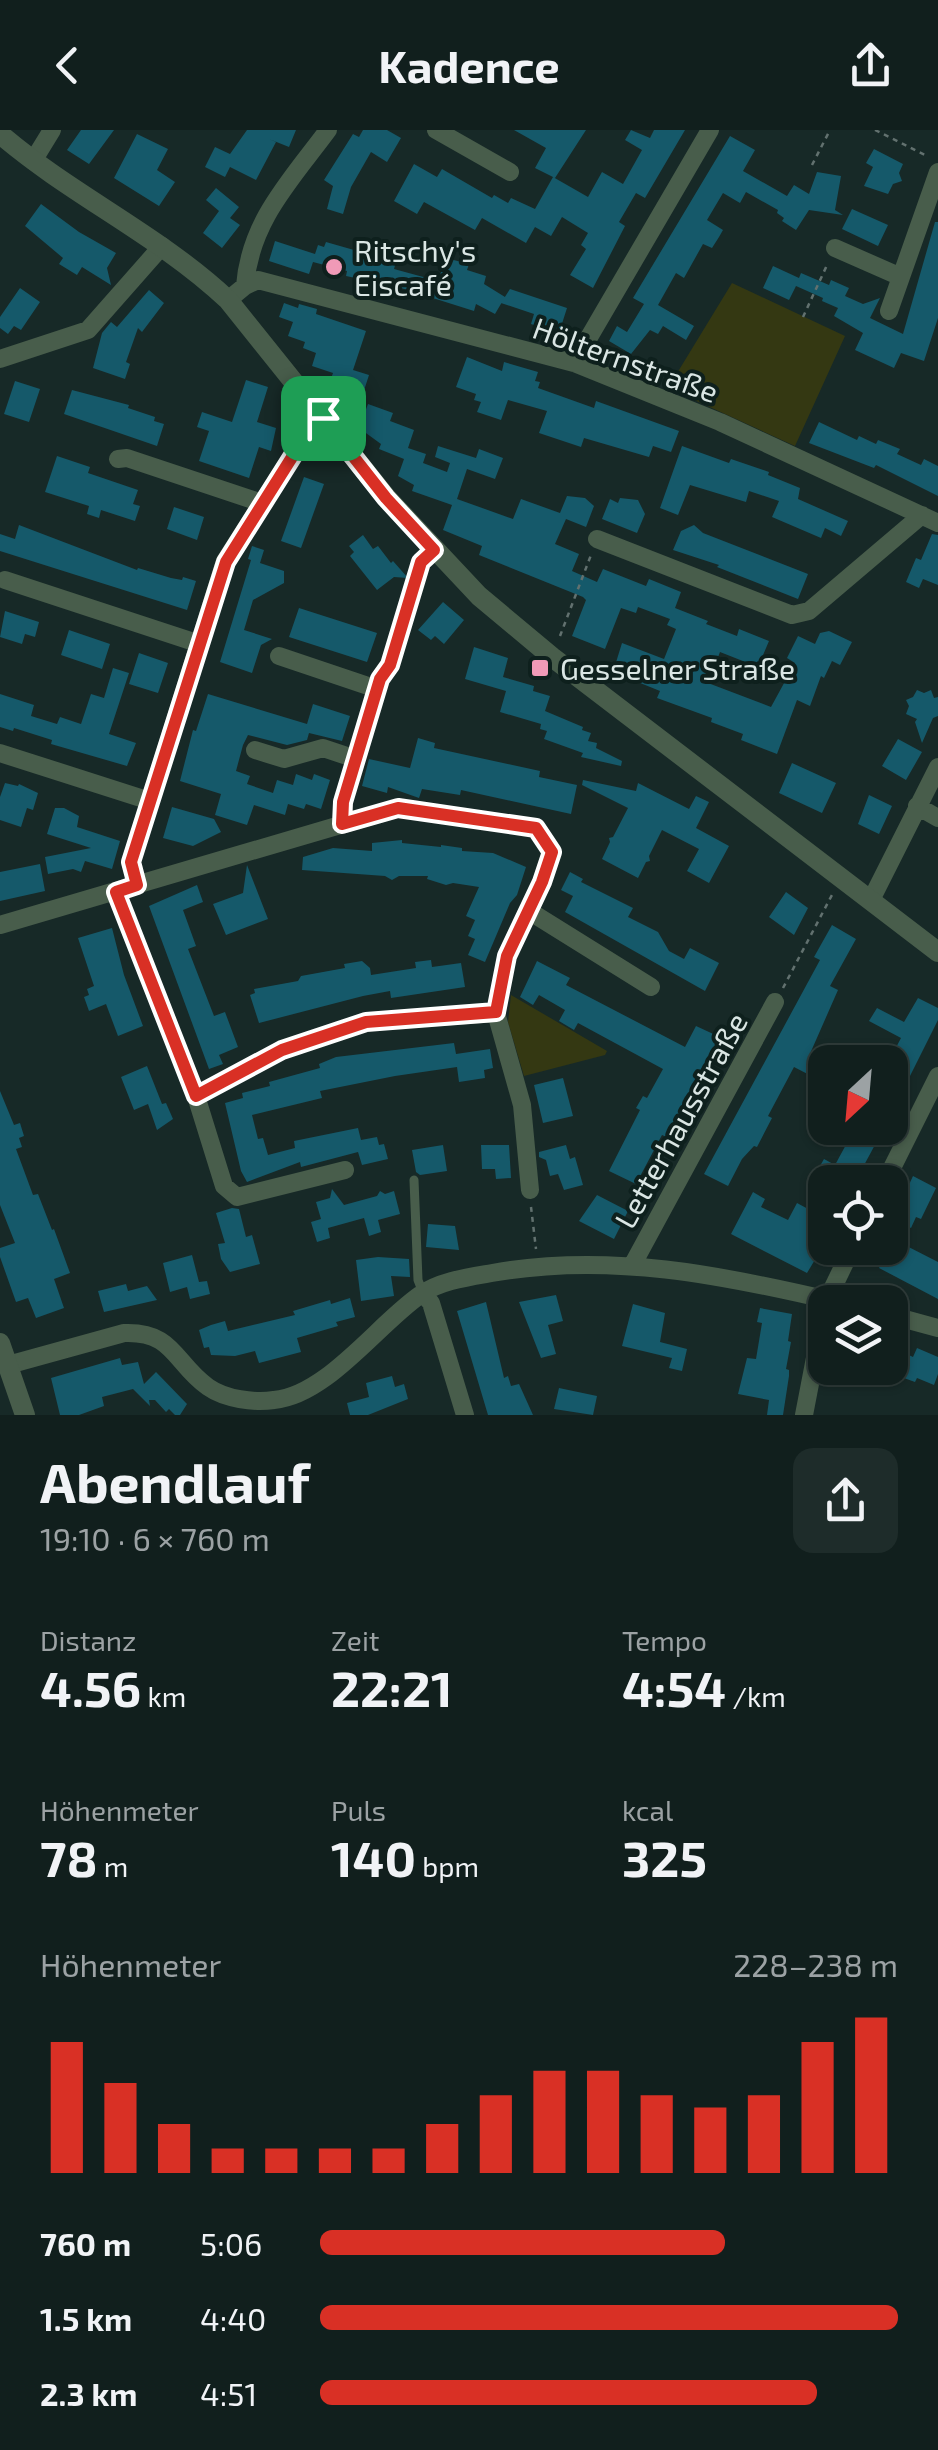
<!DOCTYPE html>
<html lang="de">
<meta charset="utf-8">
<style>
:root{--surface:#111f1d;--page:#1e2c2a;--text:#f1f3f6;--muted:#9ca2a4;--line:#303d3b;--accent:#d93025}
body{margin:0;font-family:"Exo 2",sans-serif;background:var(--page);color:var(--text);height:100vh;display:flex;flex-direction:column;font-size:38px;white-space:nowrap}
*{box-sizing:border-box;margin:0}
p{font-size:32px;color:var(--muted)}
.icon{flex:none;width:55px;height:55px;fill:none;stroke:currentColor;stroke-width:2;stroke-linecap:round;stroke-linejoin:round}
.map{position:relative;height:1285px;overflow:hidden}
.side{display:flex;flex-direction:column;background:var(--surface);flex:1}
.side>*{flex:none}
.needle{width:65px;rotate:206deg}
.fabs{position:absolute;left:808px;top:915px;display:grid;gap:20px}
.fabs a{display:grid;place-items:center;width:100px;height:100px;border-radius:20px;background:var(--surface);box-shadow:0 2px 8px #0004,0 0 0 2px var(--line);font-size:50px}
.pin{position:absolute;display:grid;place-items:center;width:85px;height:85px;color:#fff;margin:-42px;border-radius:20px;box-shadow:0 5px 15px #0006}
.round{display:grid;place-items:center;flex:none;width:105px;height:105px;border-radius:20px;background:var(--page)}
.overview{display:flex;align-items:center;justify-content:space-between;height:170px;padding:0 40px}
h1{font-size:55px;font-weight:700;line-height:75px}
.metrics{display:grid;grid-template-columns:repeat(3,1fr);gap:15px;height:170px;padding:10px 40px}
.metrics div{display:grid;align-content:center}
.metrics b{font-size:50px;font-weight:700}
.metrics small{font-size:28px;font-weight:400}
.metrics p{font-size:28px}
.chart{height:280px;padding:20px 40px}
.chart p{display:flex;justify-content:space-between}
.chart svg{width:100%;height:180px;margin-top:10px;stroke:var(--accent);stroke-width:6}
ul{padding:0 40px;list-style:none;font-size:32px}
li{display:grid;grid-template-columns:160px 120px 1fr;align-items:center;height:75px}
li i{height:25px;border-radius:12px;background:var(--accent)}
header{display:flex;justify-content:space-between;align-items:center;height:130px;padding:0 40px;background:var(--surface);font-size:45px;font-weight:700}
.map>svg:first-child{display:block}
</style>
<header><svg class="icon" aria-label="back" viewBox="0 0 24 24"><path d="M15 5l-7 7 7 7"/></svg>Kadence<svg class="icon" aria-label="share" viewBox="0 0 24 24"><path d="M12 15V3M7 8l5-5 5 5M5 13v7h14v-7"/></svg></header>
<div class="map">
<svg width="938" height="1285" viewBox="0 0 938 1285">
<rect width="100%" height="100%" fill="#172927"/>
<path fill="#343812" d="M732,153L845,206L795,316L668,258Z
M511,865L607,921L605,925L524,946L508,892Z"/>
<path fill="#15596a" d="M81,0H114L89,34L67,20Z
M247,0H296L289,17L269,9L276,12L256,50L230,37L225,47L205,37L215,17L230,24Z
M363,0H387L401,8L387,32L371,22L351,57L343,84L327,79L333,56L324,50L353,4L359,7Z
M514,0H586L555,48L535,38L546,18Z
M631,0L650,8L654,0H685L645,68L636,63L619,92L625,96L593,158L570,145L586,119L581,115L588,103L562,87L551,106L535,97L526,113L482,88L475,100L424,72L417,84L394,71L414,34L437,47L442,39L492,68L494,65L508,73L511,68L535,79L553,47L588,67L602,42L623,54L642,20L625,10Z
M137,4L168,19L157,40L175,52L159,76L114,48Z
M730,6L755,20L743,41L787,66L794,55L809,64L817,42L841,46L835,80L843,85L809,80L796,100L782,91L784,88L777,83L778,80L746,62L740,73L723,63L707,90L723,100L719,107L712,118L703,114L684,148L676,143L658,175L694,196L686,210L663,196L658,204L650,200L631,224L609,211L617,196L627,202L644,174L633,168Z
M874,19L903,34L899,43L902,51L893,54L888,64L864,56L873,37L866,33Z
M216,58L239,77L230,88L240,95L222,118L203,103L219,81L206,70Z
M41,74L79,102L116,123L107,138L111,155L82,137L77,145L59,134L63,128L25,96Z
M852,79L888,95L878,116L842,99Z
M935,92H938V188L924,231L901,223L894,238L855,220L863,203L834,186L838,178L822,171L823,168L796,156L789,170L763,158L773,136L799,148L801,143L829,155L831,150L849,158L845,166L863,174L880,168L870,188L903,204Z
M275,111L315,124L318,115L324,117L326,112L396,132L394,139L438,151L446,128L469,134L467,140L486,146L484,154L505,167L495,184L476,174L474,181L398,157L346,146L347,141L313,132L309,144L269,131Z
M20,158L40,172L21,200L14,196L8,204L0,198V187Z
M510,159L567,178L559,203L531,194L534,184L501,173Z
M149,160L164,173L142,202L138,198L126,232L130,234L125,249L93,238L102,203L111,192L117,197Z
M284,173L298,178L299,174L317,179L316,184L366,201L353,240L369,245L358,279L341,273L344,266L327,260L333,243L312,236L316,223L303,218L305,212L288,206L293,192L279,187Z
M467,227L502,241L504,232L538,242L535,251L540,252L538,258L594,278L596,271L679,301L671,322L653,316L649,327L584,308L581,317L539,303L547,281L508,270L501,290L477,282L481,272L474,270L476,264L456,257Z
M246,250L268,257L257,292L276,298L271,321L259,317L249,348L199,331L209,301L197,297L202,282L232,292Z
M15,251L40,259L29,292L4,284Z
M72,260L129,275L128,278L155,287L154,291L164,294L157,316L64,284Z
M368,274L393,283L390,291L414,300L408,318L426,324L423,333L447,342L450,333L435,327L438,316L476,328L479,319L503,328L495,349L467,339L457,369L513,389L521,369L560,383L567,366L585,368L594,376L586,397L566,389L555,414L579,424L572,441L597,452L603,439L646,456L649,449L681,462L675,478L708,491L706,494L737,506L739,499L769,511L758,537L720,522L708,553L771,577L795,533L787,528L798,506L815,514L820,503L829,501L852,512L840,535L832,531L824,548L821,546L810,576L797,570L777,624L741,610L743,604L711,592L712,588L657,568L660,561L613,542L622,513L664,529L676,499L667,495L670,489L638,477L636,483L621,478L605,519L572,506L586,470L583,467L479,425L482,416L443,400L452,375L412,361L414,355L398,346L404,329L379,319L381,314L359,298Z
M819,292L857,310L859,306L876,314L878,310L900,319L897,324L921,335L924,329L938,336V366L876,335L874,338L809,313Z
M682,316L729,333L731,329L769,342L768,345L800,358L798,369L848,391L841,406L825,398L821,408L772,387L779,371L749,361L746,372L690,355L678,385L660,378Z
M57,326L90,337L88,343L138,360L133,374L140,376L135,391L101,380L99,388L87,384L89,376L45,362Z
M304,347L324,354L301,418L281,411Z
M620,368L638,370L645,384L637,403L602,389L610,369L618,373Z
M174,377L204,387L197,410L167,399Z
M19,395L137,440L138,438L171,448L182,450L183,447L196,451L187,480L0,421V404L15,409Z
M694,395L703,403L808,444L798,469L717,437L719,435L673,420L681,401Z
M932,404L938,405V455L923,449L919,458L906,452L916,428L921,430Z
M363,405L373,419L378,416L391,433L393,431L408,448L394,447L377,460L350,426L354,422L349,416Z
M252,416L264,420L260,433L284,441V453L253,470L244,500L272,509L261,515L252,543L220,532L251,430L248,429Z
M443,472L464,490L444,514L435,506L431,510L418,500Z
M299,478L377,503L367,532L289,507Z
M5,481L39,492L35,507L25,504L22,514L0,507Z
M69,500L110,514L102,539L61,525Z
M474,517L508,528L503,547L534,556L533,561L550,566L545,581L583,597L582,600L591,603L588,611L597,613L596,618L622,631L621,636L581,627L583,623L544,609L547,601L540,599L541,594L500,582L506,561L465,549Z
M139,523L168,533L158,563L129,554Z
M113,538L129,543L109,604L136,613L127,636L51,614L52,610L14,598L13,601L0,597V564L34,575L31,586L57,594L60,587L81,594L91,564L104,568Z
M917,560L924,563L931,560L934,568L938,567V586L933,588L922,613L915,592L917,589L906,584L909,576L906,570L913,567Z
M208,564L307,594L313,574L350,586L342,611L309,603L307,610L287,615L248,605L243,615L236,641L250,646L247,654L273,663L277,650L293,655L296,644L312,650L314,644L330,650L321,679L306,674L304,679L288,674L285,685L254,675L247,695L215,685L221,664L180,651L193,600L196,601Z
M418,608L435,613L434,618L540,641L539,647L577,655L571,684L461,660L460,665L422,659L419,668L388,657L387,663L362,656L369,629L410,638Z
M898,609L922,622L906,650L882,636Z
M792,633L836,653L822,683L779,663Z
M583,650L636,661L638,653L689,679L696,666L709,672L696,698L729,716L709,753L687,741L699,719L662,700L649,726L650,731L646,732L638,748L602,729L610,712L609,708L613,707L628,678L582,655Z
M5,653L18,656L19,654L38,663L33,680L27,678L21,697L0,690V667Z
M869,665L892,676L879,704L858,694Z
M172,677L214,689L221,702L193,716L163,708Z
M55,678H64L79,686L77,697L120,711L112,739L85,731L81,742L73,739L48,744L45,727L91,718L47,704Z
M402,710V713L441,717V715L462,718V721L493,723L526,737L517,765L510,773L485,832L468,825L475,809L468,806L475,790L466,786L479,757L453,753L446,755L427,749L428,746H399L392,750L385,746L302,740L303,727L333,718L372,721V713Z
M40,734L45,761L0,771V742Z
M247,735L268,789L226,805L213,774L243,763Z
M570,742L583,749L581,752L633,778L628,787L658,802L669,821L684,829L690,818L719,833L705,861L565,782L573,766L561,760Z
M197,755L203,772L183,780L196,816L188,819L214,886L225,882L238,917L219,925L223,934L209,939L149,776Z
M786,762L808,778L794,805L769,787Z
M832,795L856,809L830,856L838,860L809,926L825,934V953L794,937L768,986L772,988L757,1017L754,1016L742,1029L728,1056L704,1044L820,830L814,827Z
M112,798L124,845L143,896L118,906L106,874L89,881L84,867L89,865L87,859L94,856L78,808Z
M431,830L432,837L461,833L465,857L391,868L390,861L363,866L259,893L250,865L255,863L254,859L298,851L301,846L345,838L344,834L362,831L370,838L371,845L416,838L415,832Z
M537,831L570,848L566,855L685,917L696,896L722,908L669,1008L662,1005L636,1054L609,1041L640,980L636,978L643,966L647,968L663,939L578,893L574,900L559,891L565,880L539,865L533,875L520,867Z
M918,868L938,878V890L890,986V929L901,908L869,891L877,878L904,892Z
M454,913L456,924L490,919L493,938L484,940L485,948L459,952L457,937L395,946L320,961L322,968L252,985L258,1009L263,1008L268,1025L295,1018L294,1011L358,998L361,1010L377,1007L379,1015L384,1014L388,1029L362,1035L358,1022L301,1037L300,1032L247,1052L241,1041L225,973L243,968L242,963L270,956L269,952L320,938L319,934L336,927Z
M147,936L162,974L166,973L173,989L157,1000L148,974L134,980L121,947Z
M563,948L573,986L543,993L534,955Z
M0,961L14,995L20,993L24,1006L19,1008L22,1017L16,1019L33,1065L38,1064L52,1100L54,1099L70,1143L54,1149L64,1178L36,1188L28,1168L16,1172L0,1127V1118L15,1113L0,1075Z
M855,998H884L855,1052H833L816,1043L824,1029L835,1035Z
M443,1015L447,1041L420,1045L416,1042L412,1020Z
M481,1015H509L511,1048L496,1049L495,1039H482Z
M566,1015L570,1029L575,1027L583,1055L564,1060L558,1044L550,1046L546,1030L539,1027V1022Z
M913,1046L936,1058L921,1089L916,1087L911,1098L893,1089Z
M825,1052V1113L807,1143L731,1104L753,1062L765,1069L761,1077L788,1090L797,1073L810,1080Z
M332,1059L344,1075L377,1066L380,1061L385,1064L394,1061L400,1084L378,1090L381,1102L369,1106L364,1088L328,1098L330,1108L317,1112L311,1092L321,1089L316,1072L330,1068Z
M597,1065L628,1081L614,1109L579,1091Z
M232,1078L239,1079L246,1107L252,1105L260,1134L230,1142L221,1129L218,1114L225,1113L216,1083Z
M428,1094L455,1096L459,1120L426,1117Z
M893,1109L938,1132V1169L879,1138Z
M192,1125L199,1152L207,1151L210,1164L190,1169L187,1157L170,1162L163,1133Z
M378,1127L409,1129L410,1147L391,1146L394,1166L361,1171L356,1130Z
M126,1154L128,1161L147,1156L157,1170L104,1182L98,1161Z
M556,1165L563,1191L548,1195L556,1224L541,1228L519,1172Z
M350,1168L355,1187L336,1192L338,1196L297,1208L301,1222L259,1233L255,1221L235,1226L211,1225L209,1217L204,1218L199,1200L211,1195L225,1191L228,1201L295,1185L293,1181L330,1170L331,1174Z
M486,1172L504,1248L508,1246L511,1256L519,1254L533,1285H488L457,1181Z
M633,1174L665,1183L660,1212L687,1219L682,1241L669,1238L672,1228L622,1216Z
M760,1178L792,1184L788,1211L791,1212L786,1239L789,1240V1246L783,1285H767L769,1270L738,1264L747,1228L756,1229L762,1193L757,1192Z
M890,1216L913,1227L917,1218L938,1227V1244L934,1255L917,1248L915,1252L890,1243Z
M120,1228L122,1235L138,1232L144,1254L156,1242L187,1274L180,1285H175L169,1279L166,1282L155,1270H149L150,1276L133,1259L102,1267L104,1276L79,1285H60L51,1248Z
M392,1246L395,1257L404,1254L408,1269L368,1285H350L347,1273L369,1267L366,1253Z
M559,1258L597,1266L593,1285L554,1279Z"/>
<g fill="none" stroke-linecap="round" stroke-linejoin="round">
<path stroke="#62716f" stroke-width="2.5" stroke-dasharray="5 5" stroke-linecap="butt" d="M875,0L927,26
M812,35L830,0
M803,187L828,133
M560,506L591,425
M390,533L422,431
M783,858L833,763
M531,1077L536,1119"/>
<path stroke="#485d4b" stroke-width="9" d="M414,1050L418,1150L423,1163"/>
<path stroke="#485d4b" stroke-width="18" d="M436,0L510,42
M33,31L52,0
M835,118L901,147
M245,156C250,91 291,50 328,0
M228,170L245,156L258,150L574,233L720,292L938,393
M889,181L938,42
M0,229L88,200L162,116
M574,233L710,0
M118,329L127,328L262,373
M597,409L792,485L809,481L922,385
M5,450L200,514
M279,526L377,559
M255,620L284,629L323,618L356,629
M0,623L150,671
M917,676L938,688
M342,694L343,672L380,549
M137,755L131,731L225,431L311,297L323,288
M871,770L938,637
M529,781L651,857
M0,795L398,678L536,698L552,722L542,752L507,827L496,883L366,892L282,920L196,966L116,762
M496,883L522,975L530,1060
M196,966L224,1056L237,1067L345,1040
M885,1052L938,946
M633,1134L775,872
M423,1163L431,1173L465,1285
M826,1172L852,1118
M890,1185L938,1198
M8,1235L124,1203C174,1201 174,1233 208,1257C225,1269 254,1273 274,1270C327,1265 377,1195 420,1165C439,1151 469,1147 492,1143C609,1122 723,1145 837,1172
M804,1285L825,1176"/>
<path stroke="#485d4b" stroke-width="20" d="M0,4C71,65 159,105 228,170L386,367L479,466L552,527L938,822
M0,1213L25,1285"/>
</g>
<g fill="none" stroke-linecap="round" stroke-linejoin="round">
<defs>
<path id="route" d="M323,288L386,368L434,420L421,432L390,535L380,549L343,672L342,694L398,678L536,698L552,722L542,752L507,826L496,882L366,892L282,920L196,966L116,762L137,755L131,732L226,432L311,297Z"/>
</defs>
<use href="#route" stroke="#fff" stroke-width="20"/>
<use href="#route" stroke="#d93025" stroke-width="12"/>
</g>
<g fill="#f09ab7" stroke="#0e201d" stroke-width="4">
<circle cx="334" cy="137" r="10"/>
<rect x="530" y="528" width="20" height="20" rx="5"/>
</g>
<g text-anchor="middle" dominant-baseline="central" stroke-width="8" stroke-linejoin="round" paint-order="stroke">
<g font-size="30" fill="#dae6e4" stroke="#0e201d" text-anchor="start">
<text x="354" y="120">Ritschy's<tspan x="354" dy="34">Eiscafé</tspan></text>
<text x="560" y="538">Gesselner Straße</text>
</g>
<g font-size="30" fill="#dae6e4" stroke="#0e201d">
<text transform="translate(626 229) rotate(20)">Hölternstraße</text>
<text transform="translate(680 990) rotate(-61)">Letterhausstraße</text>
</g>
</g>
</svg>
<div class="fabs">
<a><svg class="needle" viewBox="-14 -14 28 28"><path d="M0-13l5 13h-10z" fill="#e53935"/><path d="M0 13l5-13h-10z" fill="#9ca2a4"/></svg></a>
<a><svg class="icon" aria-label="locate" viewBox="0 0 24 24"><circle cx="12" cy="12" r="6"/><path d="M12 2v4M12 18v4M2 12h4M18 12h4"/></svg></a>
<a><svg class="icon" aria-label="layers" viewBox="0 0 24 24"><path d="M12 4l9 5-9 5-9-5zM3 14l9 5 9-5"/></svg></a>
</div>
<div class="pin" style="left:323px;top:288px;background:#1e9e55"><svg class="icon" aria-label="arrive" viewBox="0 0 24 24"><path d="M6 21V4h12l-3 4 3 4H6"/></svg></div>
</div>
<section class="side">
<div class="overview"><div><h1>Abendlauf</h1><p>19:10 · 6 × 760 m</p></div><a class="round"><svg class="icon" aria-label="share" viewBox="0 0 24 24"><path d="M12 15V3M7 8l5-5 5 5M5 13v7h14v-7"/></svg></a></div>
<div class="metrics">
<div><p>Distanz</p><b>4.56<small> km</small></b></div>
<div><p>Zeit</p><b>22:21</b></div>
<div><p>Tempo</p><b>4:54<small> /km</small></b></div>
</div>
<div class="metrics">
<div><p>Höhenmeter</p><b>78<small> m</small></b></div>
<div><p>Puls</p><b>140<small> bpm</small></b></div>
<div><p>kcal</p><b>325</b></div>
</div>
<div class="chart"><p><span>Höhenmeter</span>228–238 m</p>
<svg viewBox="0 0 160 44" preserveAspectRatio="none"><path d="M5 44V12M15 44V22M25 44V32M35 44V38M45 44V38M55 44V38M65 44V38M75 44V32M85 44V25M95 44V19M105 44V19M115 44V25M125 44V28M135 44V25M145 44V12M155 44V6"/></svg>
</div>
<ul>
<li><b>760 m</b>5:06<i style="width:70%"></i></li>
<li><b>1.5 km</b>4:40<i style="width:100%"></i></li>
<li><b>2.3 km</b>4:51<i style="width:86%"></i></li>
</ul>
</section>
